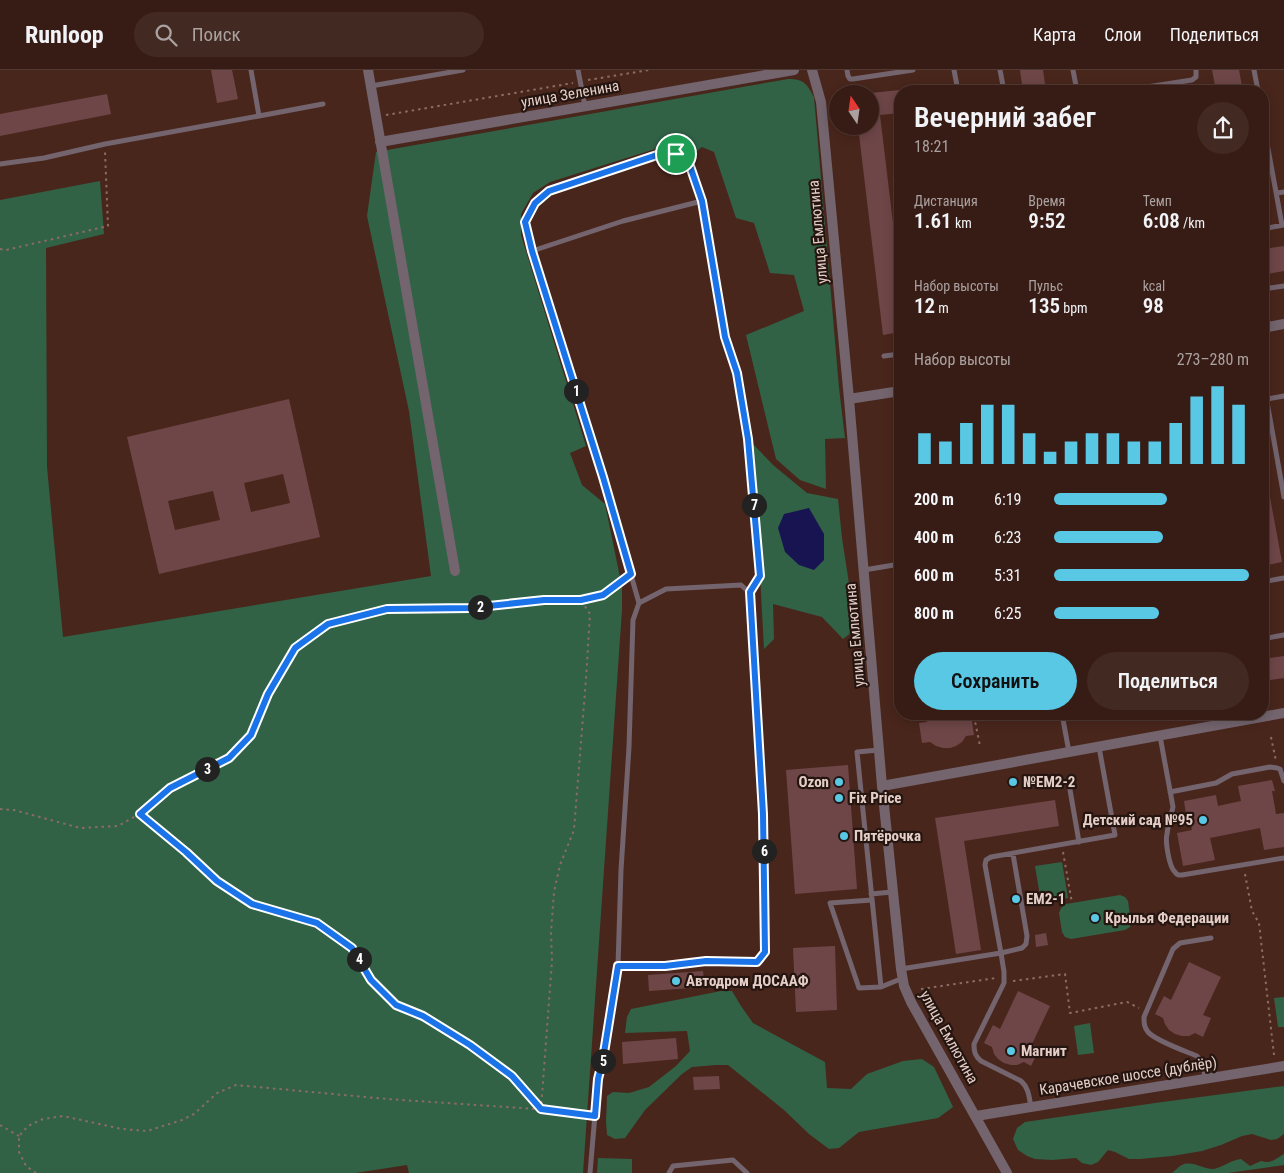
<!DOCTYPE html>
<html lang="ru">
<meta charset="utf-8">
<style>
:root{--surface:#371c15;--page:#422922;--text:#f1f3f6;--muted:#aaa1a0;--line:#513a34;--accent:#59c8e5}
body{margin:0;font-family:"Roboto Condensed",sans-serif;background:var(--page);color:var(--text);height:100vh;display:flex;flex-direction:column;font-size:19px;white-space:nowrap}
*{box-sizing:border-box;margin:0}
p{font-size:16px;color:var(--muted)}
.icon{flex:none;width:28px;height:28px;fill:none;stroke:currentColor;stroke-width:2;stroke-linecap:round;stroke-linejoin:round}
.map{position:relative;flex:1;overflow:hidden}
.details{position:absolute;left:894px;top:15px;width:375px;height:635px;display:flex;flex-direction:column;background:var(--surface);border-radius:20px;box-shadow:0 2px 12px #0003,0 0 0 1px var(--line)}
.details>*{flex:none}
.needle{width:32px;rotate:347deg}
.fabs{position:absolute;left:829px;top:15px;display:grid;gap:10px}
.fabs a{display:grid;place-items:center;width:50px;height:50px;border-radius:50%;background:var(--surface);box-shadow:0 2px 12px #0003,0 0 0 1px var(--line);font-size:25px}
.pin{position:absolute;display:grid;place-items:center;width:42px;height:42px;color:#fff;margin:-21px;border:2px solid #fff;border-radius:50%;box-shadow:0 1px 5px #0007}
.km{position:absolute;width:25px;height:25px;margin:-12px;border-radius:50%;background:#222;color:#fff;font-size:14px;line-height:25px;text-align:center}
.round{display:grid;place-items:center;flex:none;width:52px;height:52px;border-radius:26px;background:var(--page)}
.head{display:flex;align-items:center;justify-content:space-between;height:85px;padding:0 20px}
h1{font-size:28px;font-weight:600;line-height:38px}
.stats{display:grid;grid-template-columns:repeat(3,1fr);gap:8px;height:85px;padding:5px 20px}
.stats div{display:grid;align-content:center}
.stats b{font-size:21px;font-weight:600}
.stats small{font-size:14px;font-weight:400}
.stats p{font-size:14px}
.chart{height:140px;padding:10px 20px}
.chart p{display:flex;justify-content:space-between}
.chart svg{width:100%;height:90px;margin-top:5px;stroke:var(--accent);stroke-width:6}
.action{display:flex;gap:10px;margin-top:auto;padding:10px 20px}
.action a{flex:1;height:58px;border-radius:30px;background:var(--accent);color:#111;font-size:20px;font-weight:600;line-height:58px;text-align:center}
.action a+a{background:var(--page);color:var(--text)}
ul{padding:0 20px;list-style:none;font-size:16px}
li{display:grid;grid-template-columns:80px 60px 1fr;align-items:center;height:38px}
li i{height:12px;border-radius:6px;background:var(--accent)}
header{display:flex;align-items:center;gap:30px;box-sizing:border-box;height:70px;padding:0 25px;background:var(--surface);border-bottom:1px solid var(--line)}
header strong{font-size:24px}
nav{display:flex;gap:28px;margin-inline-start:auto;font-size:18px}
.search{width:350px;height:45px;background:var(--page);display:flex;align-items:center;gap:12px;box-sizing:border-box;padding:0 18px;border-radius:28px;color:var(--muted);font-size:19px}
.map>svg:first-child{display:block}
</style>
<header>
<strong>Runloop</strong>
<div class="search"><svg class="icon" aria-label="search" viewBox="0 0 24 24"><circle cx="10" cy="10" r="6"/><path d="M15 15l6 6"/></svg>Поиск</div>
<nav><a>Карта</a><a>Слои</a><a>Поделиться</a></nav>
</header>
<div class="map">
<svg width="1284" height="1103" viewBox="0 0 1284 1103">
<rect width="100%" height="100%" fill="#49261c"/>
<path fill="#316246" d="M788,9C804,9 807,14 814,27L839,318L845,368L825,369L826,419L800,410L776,389L746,265L804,241L794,205L770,203L754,153L736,148L714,82L702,77L690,86L673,80L655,79L550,112L533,123L521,144V165L586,376L570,383L582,415L605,434L622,517V540L583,1103H409L407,1095L355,1103H0V130L100,111L104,164L46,178L47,397L63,567L431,506L409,341L367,146L376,82Z
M753,374L773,395L807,423L838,429L842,468L856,559L843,569L822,547L773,534L774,569L764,579Z
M1062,792L1068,828L1041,832L1035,796Z
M1120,825L1125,827L1128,831L1131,853L1130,857L1125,860L1071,869L1065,867L1062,862L1059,843L1061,838L1066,834Z
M721,921H732L741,936L753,953L825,992L827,1018L851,1019L867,1004L903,991L922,989L934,997L953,1037L938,1048L859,1062L839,1078L829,1079L809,1064L784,1040L728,995H716L692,997L682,1004L645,1040L625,1068L615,1069L607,1065L606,1052L607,1026L613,1022L629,1023L649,1017L676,996L690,981L687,961L625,963L627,947L631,939Z
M1284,927V957H1278L1274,928Z
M1090,953L1094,983L1078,985L1074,956Z
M1284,1016V1064L1277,1069L1271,1070L1252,1064L1242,1066L1221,1075L1202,1081L1172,1086L1140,1089H1129L1115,1082L1108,1080L1098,1092L1091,1095L1082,1093L1076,1088L1052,1090L1035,1089L1027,1086L1018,1080L1013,1069L1017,1058L1025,1052L1155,1033Z
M1284,1084V1095L1228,1103H1172C1175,1101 1179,1096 1182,1095C1192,1090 1204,1100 1214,1099C1223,1097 1231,1090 1241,1089L1250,1096L1261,1091C1272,1094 1275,1089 1284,1084Z
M598,1088L632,1089V1103H597Z"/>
<path fill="#181452" d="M809,438L824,464V490L814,500L799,495L785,482L778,458L784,444Z"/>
<path fill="#6e4648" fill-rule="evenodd" d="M211,0H232L238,29L217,33Z
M1020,0H1043L1046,21H1023Z
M1212,0H1239L1243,21H1216Z
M900,20V43L880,45L900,211V262L883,265L858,56H870V23Z
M107,24L111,44L0,66V44Z
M1284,176V201L1262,205V179Z
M289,329L320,467L159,504L127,367ZM283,404L290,433L251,442L244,413ZM213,421L220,450L175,460L168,431Z
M1267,411L1282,492L1262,496V412Z
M1284,586V608L1262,611V589Z
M925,644H961V646L971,645L974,665L966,666L962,672L956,676L950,678H943L936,676L930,672L922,673L919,653L927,652Z
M848,695L857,819L795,824L786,700Z
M1272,710L1275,721H1272L1276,744L1284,743V777L1264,780L1260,758L1210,768L1215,790L1183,796L1177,763L1192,760L1189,743L1186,744L1184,731L1216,725L1218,736L1241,731L1238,716Z
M1055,730L1059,756L964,771L981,880L956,884L935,748Z
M1046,863L1048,875L1036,877L1035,865Z
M835,876L837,940L796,942L793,878Z
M1189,892L1221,907L1203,945L1211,948L1203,967L1195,963L1189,966H1182L1175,964L1169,960L1165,954L1163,948L1155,944L1164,926L1171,930Z
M703,901L705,917L649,921L648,905Z
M1018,921L1050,936L1032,974L1040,978L1031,996L1024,992L1017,995H1011L1004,993L998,989L994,984L992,977L984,973L993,955L1000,959Z
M676,968L678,989L623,994L622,972Z
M719,1006L720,1019L694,1020L693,1007Z"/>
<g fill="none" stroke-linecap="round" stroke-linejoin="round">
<path stroke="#8a6c63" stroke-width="2" stroke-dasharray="2.5 4" stroke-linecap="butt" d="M588,10L649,0
M386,45L573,13
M0,179L6,180L108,156L105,81
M974,646L980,676
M1271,667L1276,691
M0,739L14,740L80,758L118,756L143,742L170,718L229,688L251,665L268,624L295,578L328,554L387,539L471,538L544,530H581L603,525L623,509
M140,744L185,782L217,811L252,834L317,853L352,878L371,910L396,935L423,946L470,975L512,1006L541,1039L552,891L551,862L554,822L560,795L574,760L586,609L590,544L581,530
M1063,782L1072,833
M1245,804L1252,841L1259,853L1274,985
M1013,911L1065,904L1070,943L1127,932L1139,938
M921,919L996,908
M0,1055L19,1066
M36,1103L26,1096L19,1082V1066L28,1056L43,1049L63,1046L122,1059L147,1061L182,1050L194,1044L217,1023L236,1015L387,1029L536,1039L587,1045"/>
<path stroke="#73646e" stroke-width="5" d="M578,0L585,36
M847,0L848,6L850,9H853L913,0
M954,0L958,21
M1000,0L1004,21
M1073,0L1077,21
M1254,0L1258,21
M371,16L463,0
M1121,21L1192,10L1196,7V0
M259,46L323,34
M1262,46L1282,155
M0,94L44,88L105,74L259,46L251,0
M1277,123L1284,122
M1262,159L1284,155
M532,181L623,151L702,131
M1262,219L1284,216
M884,286L900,284
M1262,304L1284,427
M1267,329L1284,326
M864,500L900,494
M1262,512L1284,508
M639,533L666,519L741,515L750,523
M1262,569L1284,565
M1062,644L1069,682
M1160,666L1173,737C1171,746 1168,755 1167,764C1165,771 1169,797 1175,802C1177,805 1178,805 1182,805L1284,788
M879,680L857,682L881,917L903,908
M1069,714L1079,772
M1170,722L1216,713L1232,704L1270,697L1277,698L1280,699L1284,711
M1013,784L1027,866L1026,874L1022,878L1001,883L1004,902V913L974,974C974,982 975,986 981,991L1021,1011C1029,1018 1029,1027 1031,1037
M871,824L892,822
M872,830L830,833L859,918L881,917
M901,899L1001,883L985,795L986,790L991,787L1115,765L1099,677
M1205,1008C1204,999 1203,992 1197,986C1185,981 1156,971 1148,962C1144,957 1144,953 1144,947L1173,879L1180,873L1211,868
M590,1103L598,1009L603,989L618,896L621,800L629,677L633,550L639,533L603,407L532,181L525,152L535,133L549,121L660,84H676L690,96L702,131L725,267L737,303L748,369L760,506L750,523L763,744L765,882L757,891H706L665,896H618
M669,1103L673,1096L733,1090L747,1103"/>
<path stroke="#73646e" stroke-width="10" d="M368,0L455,501
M812,0L821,32L849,329L882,716L901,899L904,916L911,932L1007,1103
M380,72L794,0
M1262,258L1284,254
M849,329L900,321
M882,716L1284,643
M976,1046L1284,996"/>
</g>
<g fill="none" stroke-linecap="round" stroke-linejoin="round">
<defs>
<path id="route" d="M660,84H676L690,96L702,131L725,267L737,303L748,369L760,506L750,522L763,744L765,882L757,892L706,891L665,896H618L603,989L598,1009L595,1046L541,1039L512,1006L470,975L423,946L396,935L371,910L352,878L317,853L252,834L217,811L186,782L140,744L170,718L229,688L251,665L268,624L295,578L328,554L387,539L470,538L544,530H581L603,525L631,504L603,407L532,181L525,152L535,133L549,121Z"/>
</defs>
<use href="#route" stroke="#fff" stroke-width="10"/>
<use href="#route" stroke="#1a73e8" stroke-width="6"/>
</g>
<g fill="#59c8e5" stroke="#241510" stroke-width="2">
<circle cx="839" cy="712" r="5"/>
<circle cx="1013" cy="712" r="5"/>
<circle cx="839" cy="728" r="5"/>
<circle cx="1203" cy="750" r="5"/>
<circle cx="844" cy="766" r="5"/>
<circle cx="1016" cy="829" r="5"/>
<circle cx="1095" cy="848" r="5"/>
<circle cx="676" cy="911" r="5"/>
<circle cx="1011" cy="981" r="5"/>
</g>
<g text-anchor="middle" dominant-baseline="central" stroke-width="4.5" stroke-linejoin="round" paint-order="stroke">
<g font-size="15" fill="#e5cec7" stroke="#241510">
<text transform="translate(570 24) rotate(-10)">улица Зеленина</text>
<text transform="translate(818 162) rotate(-95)">улица Емлютина</text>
<text transform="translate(855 565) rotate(-95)">улица Емлютина</text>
<text transform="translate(949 967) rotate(61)">улица Емлютина</text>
<text transform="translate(1128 1006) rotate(-9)">Карачевское шоссе (дублёр)</text>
</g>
<g font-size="15" font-weight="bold" fill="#e5cec7" stroke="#241510" text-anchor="start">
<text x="829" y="712" text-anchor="end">Ozon</text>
<text x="1023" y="712">№ЕМ2-2</text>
<text x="849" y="728">Fix Price</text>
<text x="1193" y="750" text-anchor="end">Детский сад №95</text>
<text x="854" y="766">Пятёрочка</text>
<text x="1026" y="829">ЕМ2-1</text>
<text x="1105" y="848">Крылья Федерации</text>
<text x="686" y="911">Автодром ДОСААФ</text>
<text x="1021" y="981">Магнит</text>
</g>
</g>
</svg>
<div class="fabs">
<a><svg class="needle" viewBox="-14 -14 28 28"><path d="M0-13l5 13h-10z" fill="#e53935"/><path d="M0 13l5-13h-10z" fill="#aaa1a0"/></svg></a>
</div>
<div class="pin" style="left:676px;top:84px;background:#1e9e55"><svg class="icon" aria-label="arrive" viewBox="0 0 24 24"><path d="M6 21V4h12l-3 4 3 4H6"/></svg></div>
<b class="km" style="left:576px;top:321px">1</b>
<b class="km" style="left:480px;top:537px">2</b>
<b class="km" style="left:207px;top:699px">3</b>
<b class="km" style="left:359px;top:889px">4</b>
<b class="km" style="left:603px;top:991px">5</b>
<b class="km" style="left:764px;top:781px">6</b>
<b class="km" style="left:754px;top:435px">7</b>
<section class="details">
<div class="head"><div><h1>Вечерний забег</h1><p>18:21</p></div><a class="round"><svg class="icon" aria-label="share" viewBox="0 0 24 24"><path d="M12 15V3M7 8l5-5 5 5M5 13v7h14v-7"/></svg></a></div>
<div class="stats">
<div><p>Дистанция</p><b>1.61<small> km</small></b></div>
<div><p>Время</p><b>9:52</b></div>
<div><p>Темп</p><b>6:08<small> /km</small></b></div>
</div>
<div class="stats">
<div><p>Набор высоты</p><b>12<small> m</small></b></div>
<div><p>Пульс</p><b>135<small> bpm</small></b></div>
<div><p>kcal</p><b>98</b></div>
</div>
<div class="chart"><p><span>Набор высоты</span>273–280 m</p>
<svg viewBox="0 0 160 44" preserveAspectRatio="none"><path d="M5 44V29M15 44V33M25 44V24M35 44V15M45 44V15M55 44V29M65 44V38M75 44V33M85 44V29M95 44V29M105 44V33M115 44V33M125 44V24M135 44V11M145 44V6M155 44V15"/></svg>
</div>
<ul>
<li><b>200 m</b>6:19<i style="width:58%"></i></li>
<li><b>400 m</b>6:23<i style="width:56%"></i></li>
<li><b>600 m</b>5:31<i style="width:100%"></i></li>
<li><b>800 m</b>6:25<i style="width:54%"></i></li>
</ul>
<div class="action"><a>Сохранить</a><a>Поделиться</a></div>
</section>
</div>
